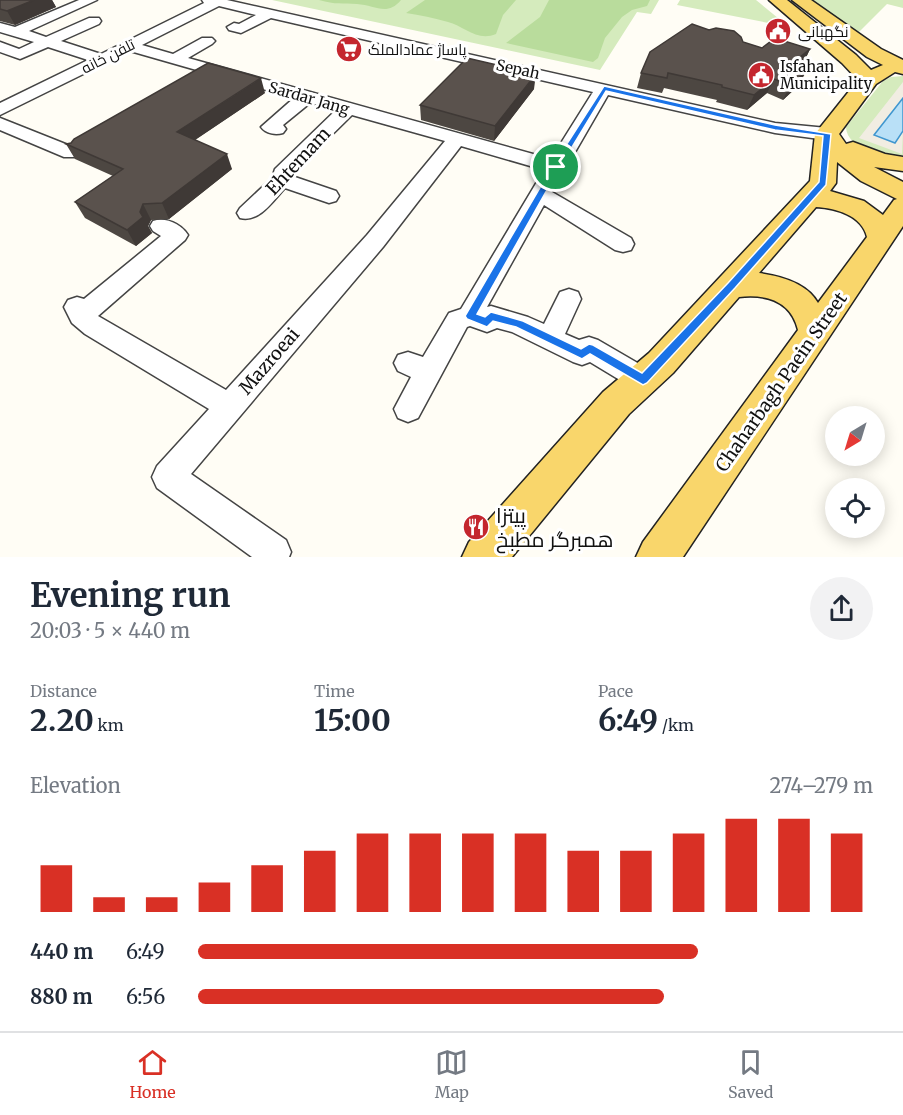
<!DOCTYPE html>
<meta charset="utf-8">
<style>
:root{--surface:#fff;--page:#f2f2f3;--text:#1f2937;--muted:#747a83;--line:#e0e1e3;--accent:#d93025}
body{margin:0;font-family:Merriweather,Cairo,serif;background:var(--page);color:var(--text);height:100vh;display:flex;flex-direction:column;font-size:22px;white-space:nowrap}
*{box-sizing:border-box;margin:0}
p{font-size:20px;color:var(--muted)}
.icon{flex:none;width:33px;height:33px;fill:none;stroke:currentColor;stroke-width:2;stroke-linecap:round;stroke-linejoin:round}
.map{position:relative;height:557px;overflow:hidden}
.sheet{display:flex;flex-direction:column;background:var(--surface);flex:1}
.sheet>*{flex:none}
.needle{width:39px;rotate:218deg}
.buttons{position:absolute;left:825px;top:406px;display:grid;gap:12px}
.buttons a{display:grid;place-items:center;width:60px;height:60px;border-radius:50%;background:var(--surface);box-shadow:0 3px 15px #0003;font-size:30px}
.pin{position:absolute;display:grid;place-items:center;width:51px;height:51px;color:#fff;margin:-26px;border:3px solid #fff;border-radius:50%;box-shadow:0 2px 6px #0007}
.round{display:grid;place-items:center;flex:none;width:63px;height:63px;border-radius:32px;background:var(--page)}
.summary{display:flex;align-items:center;justify-content:space-between;height:102px;padding:0 30px}
h1{font-size:33px;font-weight:700;line-height:45px}
.metrics{display:grid;grid-template-columns:repeat(3,1fr);gap:9px;height:102px;padding:6px 30px}
.metrics div{display:grid;align-content:center}
.metrics b{font-size:30px;font-weight:700}
.metrics small{font-size:16px;font-weight:400}
.metrics p{font-size:16px}
.chart{height:168px;padding:12px 30px}
.chart p{display:flex;justify-content:space-between}
.chart svg{width:100%;height:108px;margin-top:6px;stroke:var(--accent);stroke-width:6}
ul{padding:0 30px;list-style:none;font-size:20px}
li{display:grid;grid-template-columns:96px 72px 1fr;align-items:center;height:45px}
li i{height:15px;border-radius:8px;background:var(--accent)}
.dock{display:flex;justify-content:space-around;align-items:center;height:84px;border-top:2px solid var(--line);background:var(--surface);font-size:16px;color:var(--muted)}
.dock a{display:grid;justify-items:center;gap:3px}
.dock .on{color:var(--accent)}
.map>svg:first-child{display:block}
</style>
<div class="map">
<svg width="903" height="557" viewBox="0 0 903 557">
<rect width="100%" height="100%" fill="#fffdf5"/>
<path fill="#d5ebbd" d="M272,0H659L651,14L637,12L600,70Z
M680,0H756L789,27L677,5Z
M812,0H903V8L887,4L858,33Z
M903,76V159C885,157 847,150 846,127L883,81L891,77Z"/>
<path fill="#b9dc9c" d="M319,0H401C387,17 375,5 357,4C342,3 336,5 319,0Z
M425,0H516L503,15L496,34C477,42 464,26 448,22C434,18 420,15 406,13Z
M549,0H650L647,6L632,10L622,17L605,38L598,58L593,62L506,43L540,17Z"/>
<path fill="#f1ede2" d="M903,82V98L874,135L895,143L903,131L902,154L859,138Z"/>
<path fill="#b9e0f7" stroke="#3f96cf" stroke-width="1.5" d="M903,98V131L895,143L874,135Z"/>
<g fill="none" stroke-linecap="round" stroke-linejoin="round">
<defs>
<path id="minor" d="M79,0H97L29,31L46,37L89,18H99L101,21L99,24L61,41L101,54L204,3L202,0H227L775,123L827,128L834,130L836,134L834,138L827,140L775,133L608,95L552,192L631,238L634,244L631,250L623,252L615,250L544,205L487,307L491,306L528,317L544,324L560,292L569,289L578,292L581,299L565,334L579,340L589,337L598,340L653,372L657,380L653,388L643,392L633,388L590,362L582,365L573,362L512,332L497,328L487,332L470,326L467,327L418,418L408,422L398,418L394,409L411,377L398,371L394,363L398,355L408,352L423,357L449,313L461,309L544,170L461,146L383,247L191,474L286,540L291,552L289,557H252L157,488L152,477L157,466L209,409L85,334L72,323L64,307L68,300L77,297L84,299L161,236L153,231L150,226L153,221C166,217 181,224 188,235L185,240L98,316L226,390L367,235L445,141L352,115L292,174V176L336,191L339,196L336,201L329,203L285,188C273,201 259,223 240,218L237,213L240,208L272,178L275,169L336,110L310,103L283,125L286,129L283,133C276,135 266,134 261,127L294,98L130,51L0,115V103L88,60L48,47L20,59L0,52V42L19,49L34,42L0,32V23L15,27ZM219,6L256,15L239,24L234,23L227,27L229,30L241,33L271,18L593,92L551,159L188,58L212,44L215,41L212,38H202L173,54L142,45Z
M0,118L78,149L81,153L78,157H64L0,130Z"/>
<path id="major" d="M769,0H787L856,55L871,70L883,65L867,57L792,0H811L881,49L903,60V74L895,72L876,84L839,134L846,144L853,142L885,154L903,157V171L874,167L903,182V226L683,557H636L643,542L798,330C791,301 767,294 739,297L673,373L629,414L512,557H462L469,542L603,392L649,353L810,181L815,134L858,80L842,63ZM837,162L861,181L897,199L894,200L883,215L864,201L830,191L836,183ZM816,207C835,208 862,215 867,237L818,303C807,283 781,276 759,273Z"/>
</defs>
<use href="#minor" stroke="#444" stroke-width="3"/>
<use href="#major" stroke="#222" stroke-width="3"/>
<use href="#minor" fill="#fff" fill-rule="evenodd"/>
<use href="#major" fill="#f9d66b" fill-rule="evenodd"/>
</g>
<path fill="#4d4742" d="M0,0H52L56,7L15,25L0,21Z
M743,42L762,48L810,49L803,64L797,69L798,86L783,100L767,93L747,110L716,102L717,100L664,88L662,93L637,88L641,73Z
M534,89L494,141L421,120L420,105Z
M265,93L195,140L232,169L169,219L151,220L148,226L152,233L136,246L85,218L75,202L113,176L75,159L66,144Z"/>
<path fill="#3f3936" d="M34,0H52L56,7L15,25L7,11Z
M810,49L803,64L783,80L789,66Z
M806,72L798,86L783,100L790,85Z
M536,74L534,89L494,141L495,126Z
M261,78L265,93L183,148L177,132Z
M774,79L767,93L747,110L754,95Z
M227,154L232,169L169,219L162,203Z
M143,204L151,220L148,226L152,233L136,246L127,230L140,212Z"/>
<path fill="#5a524d" stroke="#3f3936" stroke-width="1.5" d="M0,0H34L7,11L0,9Z
M692,24L709,30L716,28L734,31L741,37L743,42L762,48L775,38L810,49L789,66L806,72L790,85L774,79L754,95L722,87V85L668,73L667,78L641,73L650,52Z
M467,58L536,74L495,126L420,105Z
M208,63L261,78L177,132L227,154L162,203L143,204L140,212L143,217L127,230L75,202L123,169L66,144L71,143L74,139Z"/>
<path fill="#1a73e8" stroke="#fff" stroke-width="1.5" fill-rule="evenodd" d="M604,86L775,125L831,134L826,185L735,288L647,383L643,385L590,354L582,359L516,327L493,321L487,327L467,319L465,316L552,167ZM606,91L775,130L823,136L819,182L728,283L642,373L593,345L589,344L581,349L523,321L491,312L485,317L477,314L560,167Z"/>
<defs>
<symbol id="civic-disc" viewBox="-11 -11 22 22"><circle r="9.5" fill="#c4262e" stroke="#fff"/><path d="M-.6-6.5H3V-4.5H.6V-3L4-1V1h2V6H-6V1h2V-1L-.6-3ZM-1.2 2.5V6h2.4V2.5Z" fill="#fff"/></symbol>
<symbol id="supermarket-disc" viewBox="-11 -11 22 22"><circle r="9.5" fill="#c4262e" stroke="#fff"/><path d="M-6-5.5h2.5l.6 2H6L4.5 2H-2.5L-4.4-4H-6ZM-1.5 3.2a1.3 1.3 0 1 0 .1 0ZM3 3.2a1.3 1.3 0 1 0 .1 0Z" fill="#fff"/></symbol>
<symbol id="restaurant-disc" viewBox="-11 -11 22 22"><circle r="9.5" fill="#c4262e" stroke="#fff"/><path d="M-5-6h1v4h1v-4h1v4h1v-4h1v5L-1.5 .5V6h-2V.5L-5-1ZM5-6V6H3V1.5H1.5Q1.5-4 5-6Z" fill="#fff"/></symbol>
</defs>
<g fill-rule="evenodd">
<use href="#civic-disc" x="763" y="16" width="30" height="30"/>
<use href="#supermarket-disc" x="334" y="34" width="30" height="30"/>
<use href="#civic-disc" x="746" y="60" width="30" height="30"/>
<use href="#restaurant-disc" x="461" y="512" width="30" height="30"/>
</g>
<g text-anchor="middle" dominant-baseline="central" stroke-width="6" stroke-linejoin="round" paint-order="stroke">
<g font-size="15" fill="#111" stroke="#fff" text-anchor="start">
<text x="798" y="31">نگهبانی</text>
<text x="368" y="49">پاساژ عمادالملک</text>
<text x="780" y="66">Isfahan<tspan x="780" dy="17">Municipality</tspan></text>
</g>
<g font-size="15" fill="#111" stroke="#fff">
<text transform="translate(108 56) rotate(-27)">تلفن خانه</text>
<text transform="translate(518 69) rotate(12)">Sepah</text>
<text transform="translate(309 98) rotate(16)">Sardar Jang</text>
</g>
<g font-size="18" fill="#111" stroke="#fff">
<text transform="translate(298 161) rotate(-47)">Ehtemam</text>
<text transform="translate(269 361) rotate(-49)">Mazroeai</text>
<text transform="translate(781 382) rotate(-55)">Chaharbagh Paein Street</text>
</g>
<g font-size="21" fill="#111" stroke="#fff" text-anchor="start">
<text x="496" y="515">پیتزا<tspan x="496" dy="24">همبرگر مطبخ</tspan></text>
</g>
</g>
</svg>
<div class="buttons">
<a><svg class="needle" viewBox="-14 -14 28 28"><path d="M0-13l5 13h-10z" fill="#e53935"/><path d="M0 13l5-13h-10z" fill="#747a83"/></svg></a>
<a><svg class="icon" aria-label="locate" viewBox="0 0 24 24"><circle cx="12" cy="12" r="6"/><path d="M12 2v4M12 18v4M2 12h4M18 12h4"/></svg></a>
</div>
<div class="pin" style="left:556px;top:167px;background:#1e9e55"><svg class="icon" aria-label="arrive" viewBox="0 0 24 24"><path d="M6 21V4h12l-3 4 3 4H6"/></svg></div>
</div>
<section class="sheet">
<div class="summary"><div><h1>Evening run</h1><p>20:03 · 5 × 440 m</p></div><a class="round"><svg class="icon" aria-label="share" viewBox="0 0 24 24"><path d="M12 15V3M7 8l5-5 5 5M5 13v7h14v-7"/></svg></a></div>
<div class="metrics">
<div><p>Distance</p><b>2.20<small> km</small></b></div>
<div><p>Time</p><b>15:00</b></div>
<div><p>Pace</p><b>6:49<small> /km</small></b></div>
</div>
<div class="chart"><p><span>Elevation</span>274–279 m</p>
<svg viewBox="0 0 160 44" preserveAspectRatio="none"><path d="M5 44V25M15 44V38M25 44V38M35 44V32M45 44V25M55 44V19M65 44V12M75 44V12M85 44V12M95 44V12M105 44V19M115 44V19M125 44V12M135 44V6M145 44V6M155 44V12"/></svg>
</div>
<ul>
<li><b>440 m</b>6:49<i style="width:74%"></i></li>
<li><b>880 m</b>6:56<i style="width:69%"></i></li>
</ul>
</section>
<nav class="dock">
<a class="on"><svg class="icon" aria-label="home" viewBox="0 0 24 24"><path d="M3 11l9-7 9 7M6 9v11h12V9"/></svg>Home</a>
<a><svg class="icon" aria-label="map" viewBox="0 0 24 24"><path d="M3 6l6-2 6 2 6-2v14l-6 2-6-2-6 2zM9 4v14M15 6v14"/></svg>Map</a>
<a><svg class="icon" aria-label="saved" viewBox="0 0 24 24"><path d="M7 4h10v16l-5-4-5 4z"/></svg>Saved</a>
</nav>
